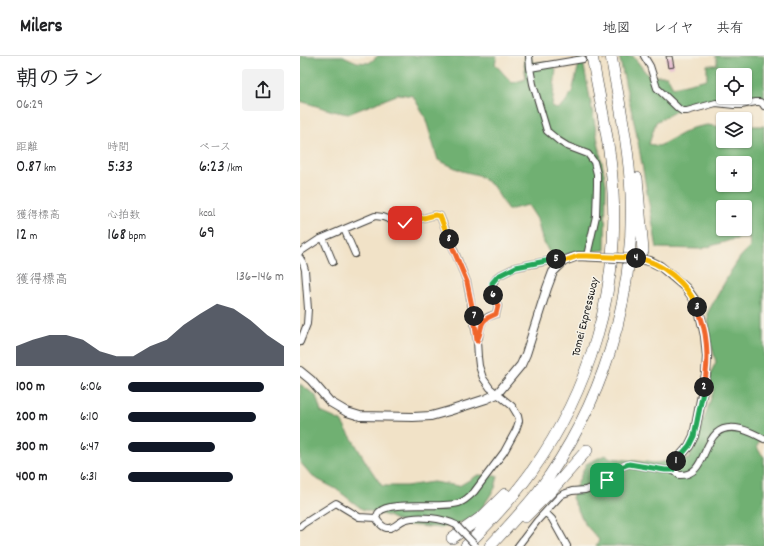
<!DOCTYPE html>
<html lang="ja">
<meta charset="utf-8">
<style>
:root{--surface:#fff;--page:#f2f2f2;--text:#202124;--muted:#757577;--line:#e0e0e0;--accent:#111827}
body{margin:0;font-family:Dekko,"Klee One",sans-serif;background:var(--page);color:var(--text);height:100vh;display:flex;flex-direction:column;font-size:15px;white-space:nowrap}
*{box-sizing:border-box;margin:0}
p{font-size:13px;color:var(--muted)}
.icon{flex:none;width:22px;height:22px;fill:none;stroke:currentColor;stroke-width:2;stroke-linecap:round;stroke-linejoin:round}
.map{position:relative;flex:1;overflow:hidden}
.panel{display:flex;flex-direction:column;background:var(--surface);width:300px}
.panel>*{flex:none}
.buttons{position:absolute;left:416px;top:12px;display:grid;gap:8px}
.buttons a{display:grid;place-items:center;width:36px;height:36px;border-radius:4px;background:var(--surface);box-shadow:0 1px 3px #0004;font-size:20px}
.pin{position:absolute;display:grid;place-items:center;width:34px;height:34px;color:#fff;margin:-17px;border-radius:8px;box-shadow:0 2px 6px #0006}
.km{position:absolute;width:20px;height:20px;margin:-10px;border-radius:50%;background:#222;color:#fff;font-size:11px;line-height:20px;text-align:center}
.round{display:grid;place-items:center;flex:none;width:42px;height:42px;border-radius:4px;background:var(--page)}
.headline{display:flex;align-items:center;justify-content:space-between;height:68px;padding:0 16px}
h1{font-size:22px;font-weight:600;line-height:30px}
.figures{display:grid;grid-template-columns:repeat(3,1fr);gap:6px;height:68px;padding:4px 16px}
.figures div{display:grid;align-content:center}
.figures b{font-size:17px;font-weight:600}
.figures small{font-size:11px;font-weight:400}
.figures p{font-size:11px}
.chart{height:112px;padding:8px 16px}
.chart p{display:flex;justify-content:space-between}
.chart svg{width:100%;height:72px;margin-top:4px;fill:var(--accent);opacity:.7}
ul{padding:0 16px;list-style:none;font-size:13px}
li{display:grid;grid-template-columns:64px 48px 1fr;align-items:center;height:30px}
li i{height:10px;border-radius:5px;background:var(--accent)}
header{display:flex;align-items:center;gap:24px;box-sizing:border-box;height:56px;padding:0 20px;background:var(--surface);border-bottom:1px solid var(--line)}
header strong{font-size:19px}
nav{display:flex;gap:22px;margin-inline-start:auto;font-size:14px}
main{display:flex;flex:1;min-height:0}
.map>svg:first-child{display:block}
</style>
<header>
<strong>Milers</strong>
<nav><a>地図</a><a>レイヤ</a><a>共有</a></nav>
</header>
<main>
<section class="panel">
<div class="headline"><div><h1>朝のラン</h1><p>06:29</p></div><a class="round"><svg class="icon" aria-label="share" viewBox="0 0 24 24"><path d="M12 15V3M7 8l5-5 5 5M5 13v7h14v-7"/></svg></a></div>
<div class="figures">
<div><p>距離</p><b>0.87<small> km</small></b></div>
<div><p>時間</p><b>5:33</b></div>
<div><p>ペース</p><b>6:23<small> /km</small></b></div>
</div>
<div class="figures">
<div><p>獲得標高</p><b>12<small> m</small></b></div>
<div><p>心拍数</p><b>168<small> bpm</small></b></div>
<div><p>kcal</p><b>69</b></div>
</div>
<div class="chart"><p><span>獲得標高</span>136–146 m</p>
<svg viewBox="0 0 160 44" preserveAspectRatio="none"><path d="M0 44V32L10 28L20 25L30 25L40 28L50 35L60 38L70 38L80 32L90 28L100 19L110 12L120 6L130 9L140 16L150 25L160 32V44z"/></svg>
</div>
<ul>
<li><b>100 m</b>6:06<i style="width:87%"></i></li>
<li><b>200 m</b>6:10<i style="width:82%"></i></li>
<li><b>300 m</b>6:47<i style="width:56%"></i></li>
<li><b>400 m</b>6:31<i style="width:67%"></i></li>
</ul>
</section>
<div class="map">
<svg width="464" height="490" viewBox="0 0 464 490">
<rect width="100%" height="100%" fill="#f7f3e8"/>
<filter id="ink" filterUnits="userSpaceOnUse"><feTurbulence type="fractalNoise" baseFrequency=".025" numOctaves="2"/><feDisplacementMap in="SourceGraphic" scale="8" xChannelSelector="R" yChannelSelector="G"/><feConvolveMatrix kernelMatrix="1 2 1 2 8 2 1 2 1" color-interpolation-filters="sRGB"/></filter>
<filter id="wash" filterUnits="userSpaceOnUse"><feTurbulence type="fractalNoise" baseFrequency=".012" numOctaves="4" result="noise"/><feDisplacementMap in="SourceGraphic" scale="16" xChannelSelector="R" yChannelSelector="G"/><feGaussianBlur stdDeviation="0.9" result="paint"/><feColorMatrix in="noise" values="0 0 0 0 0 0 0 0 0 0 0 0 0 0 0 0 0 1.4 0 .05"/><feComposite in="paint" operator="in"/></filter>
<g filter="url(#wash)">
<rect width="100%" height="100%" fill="#f1e2c7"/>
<path fill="#70b072" stroke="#466647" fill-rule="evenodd" d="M0,0H43L57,6L69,7L78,0H197L195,8L212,27L226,23L224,6L225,0H231V2L233,7C243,5 248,6 256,13L252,51L257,53L264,48L272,36L279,8L278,2L276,0H282L306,128L305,194L251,200L242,183L237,163L228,149L208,154L193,130L178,119L162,115L138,104L125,61L113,40L99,38L48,58L33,55L0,45Z
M319,0H333L350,22L357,20H367L373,31L407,23V9H417V4L415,0H464V41L389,48L356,66L349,88L359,90L392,72L407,69L423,71V85H445V70H464V381H462L457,390L459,395L464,401V490H296L299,484L285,468L272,442L275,433L286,408L305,399L311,402L354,407L389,403L397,385L414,333H409L412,314L416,306L409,279L408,256L431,215L441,200L450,191L449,181L431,184L401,193L357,192L336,75ZM423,19H445V41H423ZM423,107H445V129H423ZM423,151H445V173H423Z
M0,328L16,340L21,356L41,365L53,384L67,408L82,430H106L133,426L159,430L178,419L198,420L195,432L182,452L169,464L141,472L107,469L88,460L62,453L36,433L13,421L0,406Z"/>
<g id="blocks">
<path fill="#e3b4ce" d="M366,0H372L374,11L368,12Z"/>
</g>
</g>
<g filter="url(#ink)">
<use href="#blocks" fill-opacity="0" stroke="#3c3a36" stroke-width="1"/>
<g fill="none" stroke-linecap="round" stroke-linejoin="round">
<path stroke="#c6baa5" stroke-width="6" stroke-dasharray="6 3" stroke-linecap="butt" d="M283,3L304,0"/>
<defs>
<path id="street" d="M229,0L230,12L233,28L247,75L259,85L267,90L288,98L294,106L297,118V129L296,160L287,200
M344,0L350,10L357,32L379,53L382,55H387L416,47L434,49H441L456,46H460L463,48L464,50
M230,12L283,3
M44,173L55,198
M23,182L33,206
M0,196L18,184L75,160L83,161L99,167H105L135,159L140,160L167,226L173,258L177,285L178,301L179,310L183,322L190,332L212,350L218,360L219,365L216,374L204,396L174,436C169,441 165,445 159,447C141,453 90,444 79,456C78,456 77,461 76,462C79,467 83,473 90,472C95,471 99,466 104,464C117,459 143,462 156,469
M0,202L3,207L5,214L8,253L7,268L0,286
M178,284C181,277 179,266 186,262C189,260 193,259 196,258L198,250L192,238L193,227L198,220L216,211L258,203L264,205
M246,457L252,463L267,490
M0,471L3,468L36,447L59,461L76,462
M218,490L237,465L260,440L263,438L272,435L285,434L299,429L307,424L312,418L321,411L329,408L365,414H373L379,419C413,421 397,363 441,373C449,375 457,379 464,383"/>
<path id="secondary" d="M360,210L386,232L394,243L400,258L405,280L407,301L406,318L394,380L389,390L376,405L373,414
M0,315L11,324L30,346L47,356L60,360L113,361L131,360L149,355L186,343L197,338L221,309L226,298L247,232L253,216L264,205L272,202L278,200L298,201"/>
<path id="highway" d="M337,122L343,195
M225,461L250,436L287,394
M152,482L183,460L205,438
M166,490C189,467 212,443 232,415C289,335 319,236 313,137C311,91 300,45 292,0
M190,490C206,473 223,455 238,436C302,349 335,246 331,138C329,91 319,46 311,0"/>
</defs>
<use href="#street" stroke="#3c3a36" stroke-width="8"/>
<use href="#secondary" stroke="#3c3a36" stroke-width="10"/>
<use href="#highway" stroke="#3c3a36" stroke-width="12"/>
<use href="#street" stroke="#fff" stroke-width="6"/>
<use href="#secondary" stroke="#fff" stroke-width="8"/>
<use href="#highway" stroke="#fff" stroke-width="11"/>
<defs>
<path id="street-bridge" d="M156,469L176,490"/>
<path id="secondary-bridge" d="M298,201L338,203L350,205L360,210"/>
</defs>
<use href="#street-bridge" stroke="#3c3a36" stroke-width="8" stroke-linecap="butt"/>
<use href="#secondary-bridge" stroke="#3c3a36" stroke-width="10" stroke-linecap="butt"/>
<use href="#street-bridge" stroke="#fff" stroke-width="6"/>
<use href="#secondary-bridge" stroke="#fff" stroke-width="8"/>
</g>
</g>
<g fill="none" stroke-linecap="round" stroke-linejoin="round" filter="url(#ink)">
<defs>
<path id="split-1" d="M307,424L316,414L321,411L329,408L365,414H373L376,405"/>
<path id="split-2" d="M376,405L389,390L394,380L404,331"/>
<path id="split-3" d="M397,251C408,276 409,304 404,331"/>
<path id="split-4" d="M336,202C361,205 388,228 397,251"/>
<path id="split-5" d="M256,203H258L264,205L278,200H287L336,202"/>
<path id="split-6" d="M193,239L192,227L198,220L216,211L256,203"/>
<path id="split-7" d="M174,260L177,285C185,268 176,266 196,258L198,250L193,239"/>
<path id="split-8" d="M149,183L167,226L174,260"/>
<path id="split-9" d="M105,167L135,159L140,160L149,183"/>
</defs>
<use href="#split-1" stroke="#fff" stroke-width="8"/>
<use href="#split-2" stroke="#fff" stroke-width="8"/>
<use href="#split-3" stroke="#fff" stroke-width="8"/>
<use href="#split-4" stroke="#fff" stroke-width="8"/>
<use href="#split-5" stroke="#fff" stroke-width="8"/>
<use href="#split-6" stroke="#fff" stroke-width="8"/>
<use href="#split-7" stroke="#fff" stroke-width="8"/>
<use href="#split-8" stroke="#fff" stroke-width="8"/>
<use href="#split-9" stroke="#fff" stroke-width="8"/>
<use href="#split-1" stroke="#22a559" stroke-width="5"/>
<use href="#split-2" stroke="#22a559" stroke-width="5"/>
<use href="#split-3" stroke="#f0652b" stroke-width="5"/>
<use href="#split-4" stroke="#f5b400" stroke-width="5"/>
<use href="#split-5" stroke="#f5b400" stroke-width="5"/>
<use href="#split-6" stroke="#22a559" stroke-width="5"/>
<use href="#split-7" stroke="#f0652b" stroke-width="5"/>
<use href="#split-8" stroke="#f0652b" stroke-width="5"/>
<use href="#split-9" stroke="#f5b400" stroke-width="5"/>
</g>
<g text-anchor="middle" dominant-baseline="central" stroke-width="3" stroke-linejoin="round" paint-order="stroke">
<g font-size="12" fill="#1c1c1c" stroke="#f7f3e8">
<text transform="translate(286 261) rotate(-76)">Tomei Expressway</text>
</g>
</g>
</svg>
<div class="buttons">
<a><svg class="icon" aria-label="locate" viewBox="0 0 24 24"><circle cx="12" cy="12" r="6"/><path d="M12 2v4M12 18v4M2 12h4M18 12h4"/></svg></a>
<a><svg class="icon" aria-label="layers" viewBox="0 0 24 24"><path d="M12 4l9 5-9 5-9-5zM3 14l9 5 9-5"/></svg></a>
<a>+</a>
<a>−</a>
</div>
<div class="pin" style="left:307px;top:424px;background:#1e9e55"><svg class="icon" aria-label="arrive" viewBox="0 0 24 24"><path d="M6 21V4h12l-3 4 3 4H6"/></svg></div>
<div class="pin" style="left:105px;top:167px;background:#d93025"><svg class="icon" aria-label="check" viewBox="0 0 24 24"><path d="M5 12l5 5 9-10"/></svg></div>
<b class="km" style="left:376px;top:405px">1</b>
<b class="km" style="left:404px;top:331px">2</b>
<b class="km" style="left:397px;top:251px">3</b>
<b class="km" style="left:336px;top:202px">4</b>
<b class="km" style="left:256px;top:203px">5</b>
<b class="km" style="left:193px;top:239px">6</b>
<b class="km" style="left:174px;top:260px">7</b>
<b class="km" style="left:149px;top:183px">8</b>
</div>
</main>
